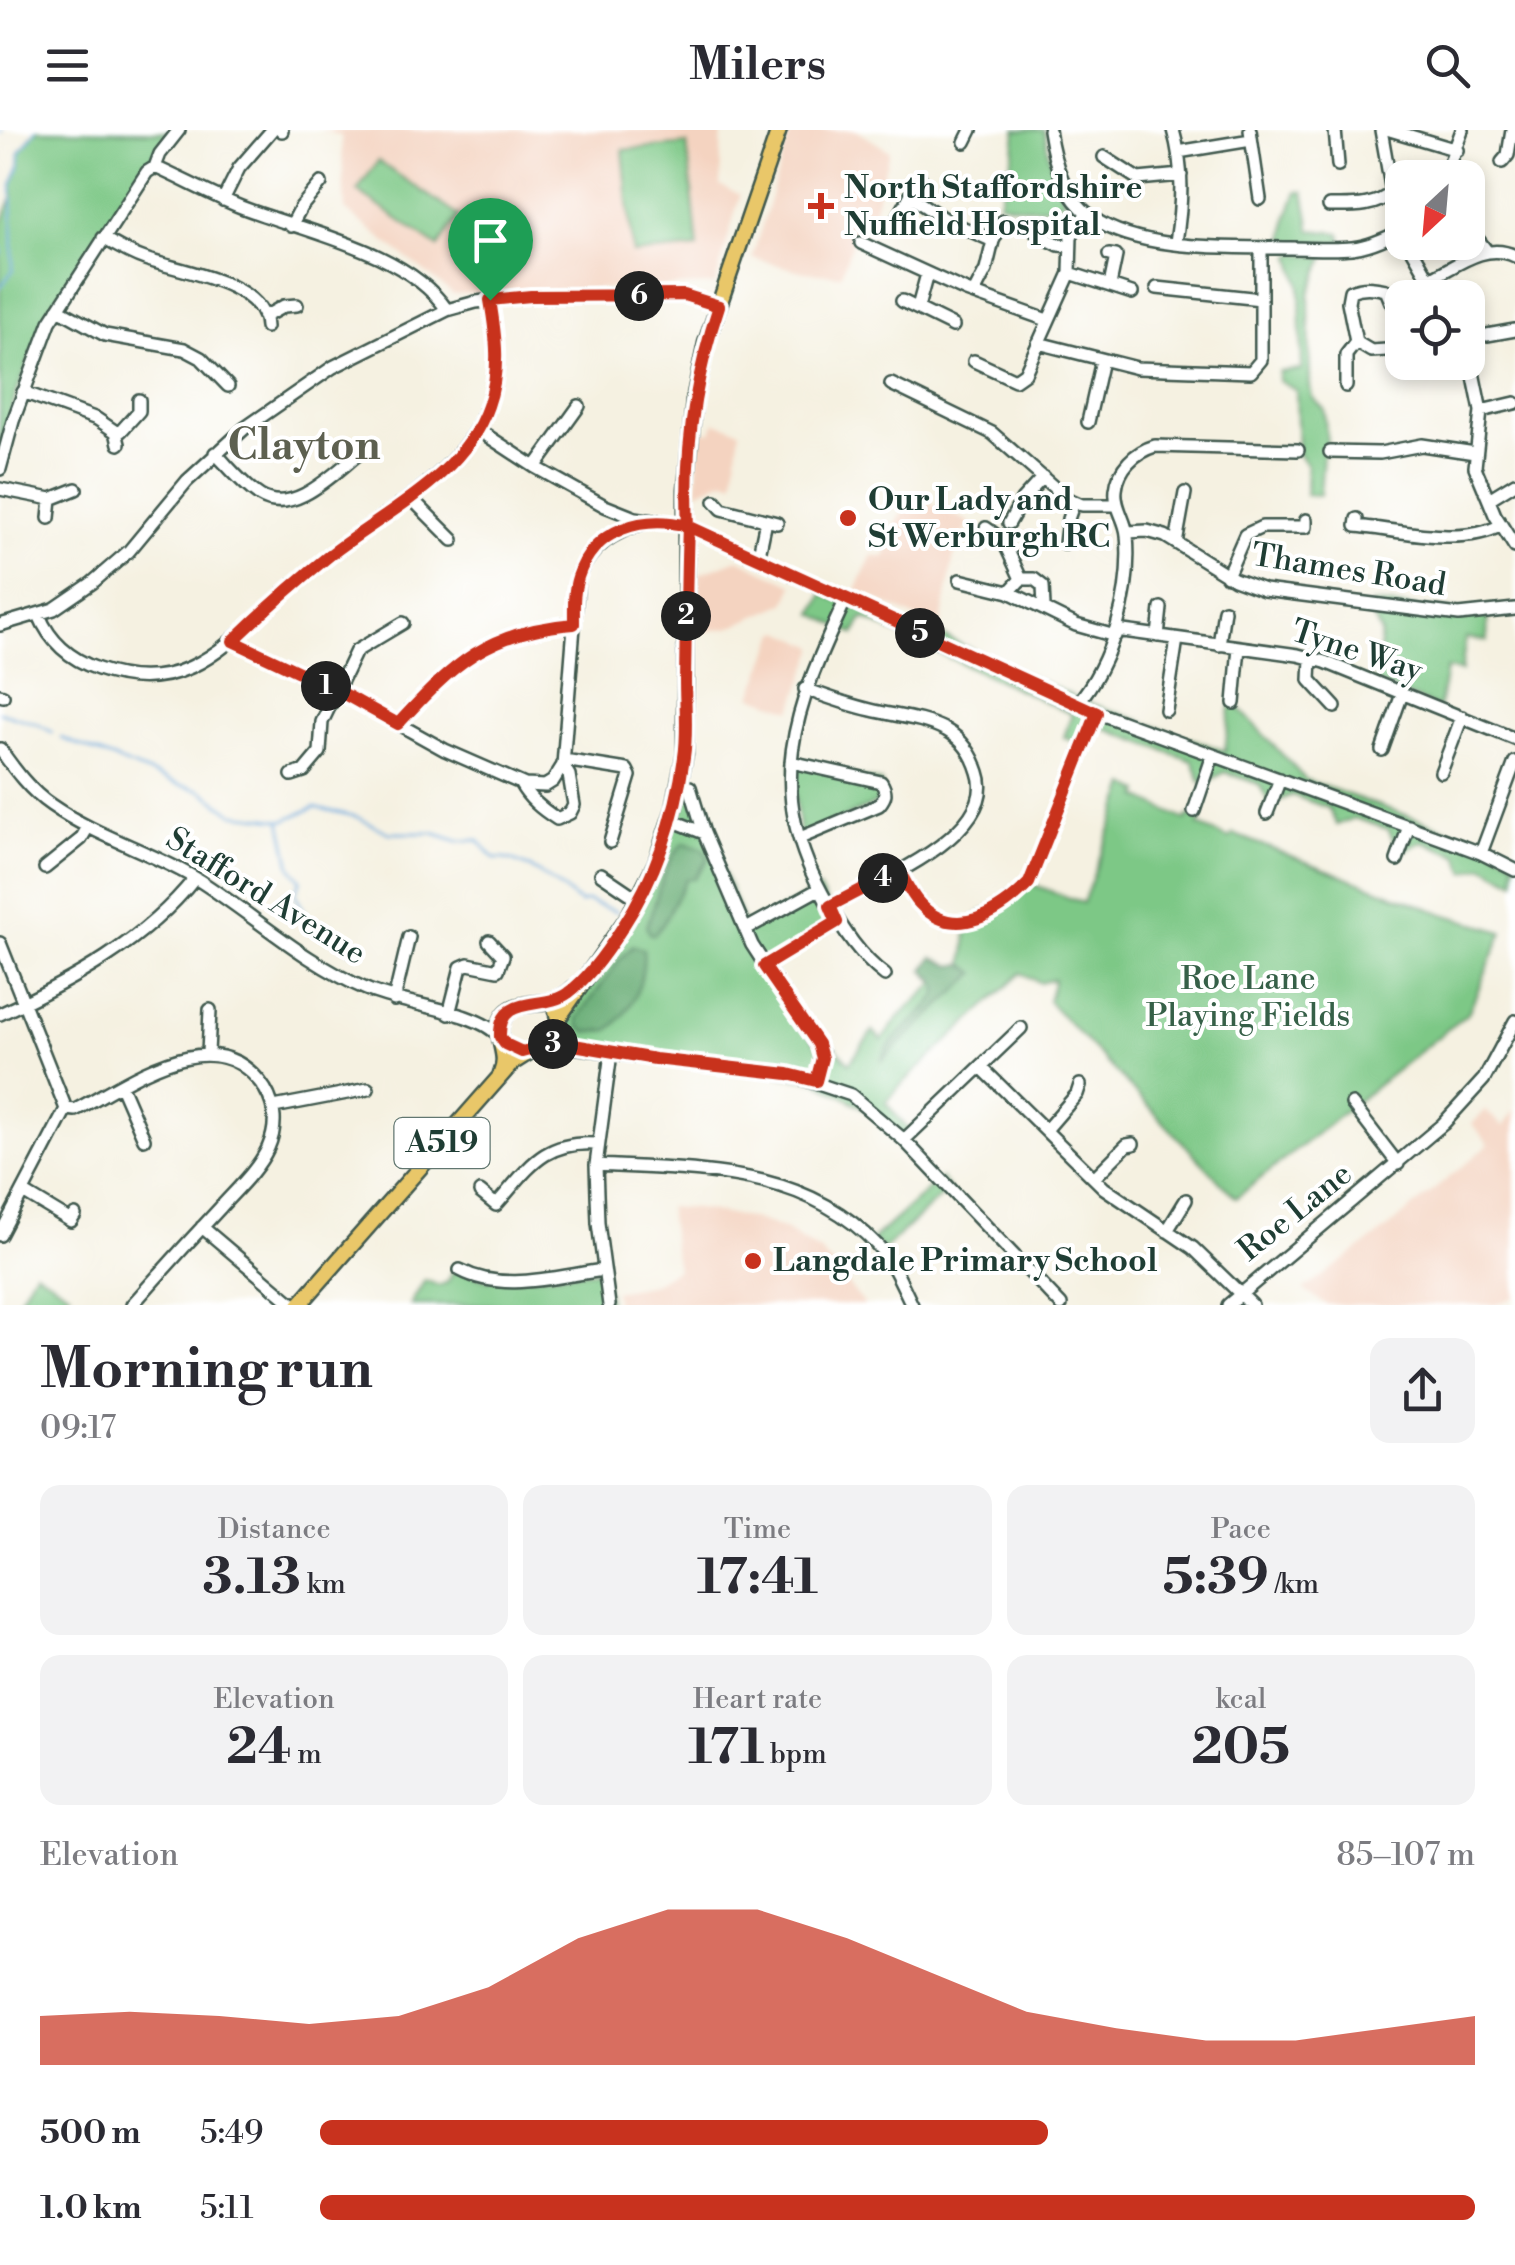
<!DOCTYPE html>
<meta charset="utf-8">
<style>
:root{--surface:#fff;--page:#f2f2f3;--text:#2b2b33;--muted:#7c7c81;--accent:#c8321e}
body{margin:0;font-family:"Libre Bodoni",serif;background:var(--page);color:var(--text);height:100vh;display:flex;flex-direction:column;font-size:38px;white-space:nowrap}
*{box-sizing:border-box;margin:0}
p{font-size:32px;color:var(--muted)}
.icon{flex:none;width:55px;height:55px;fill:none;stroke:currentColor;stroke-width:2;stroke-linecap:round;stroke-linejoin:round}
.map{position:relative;height:1175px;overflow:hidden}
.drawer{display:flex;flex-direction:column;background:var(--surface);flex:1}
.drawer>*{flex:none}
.needle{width:65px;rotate:206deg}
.tools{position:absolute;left:1385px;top:30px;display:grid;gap:20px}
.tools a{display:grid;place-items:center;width:100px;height:100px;border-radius:20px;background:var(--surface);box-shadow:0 5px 15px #0003;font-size:50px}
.pin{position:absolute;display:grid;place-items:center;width:85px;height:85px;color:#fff;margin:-102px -42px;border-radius:50% 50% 50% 0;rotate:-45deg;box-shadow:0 0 10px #0007}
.pin .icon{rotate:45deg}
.km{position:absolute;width:50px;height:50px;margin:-25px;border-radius:50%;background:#222;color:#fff;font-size:28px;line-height:50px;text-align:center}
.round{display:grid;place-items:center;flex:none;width:105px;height:105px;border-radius:20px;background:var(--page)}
.head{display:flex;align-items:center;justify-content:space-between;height:170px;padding:0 40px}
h1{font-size:55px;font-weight:800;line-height:75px}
.stats{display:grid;grid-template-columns:repeat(3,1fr);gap:15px;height:170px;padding:10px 40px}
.stats div{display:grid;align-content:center;border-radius:20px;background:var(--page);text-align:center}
.stats b{font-size:50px;font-weight:800}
.stats small{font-size:28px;font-weight:400}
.stats p{font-size:28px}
.chart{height:280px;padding:20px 40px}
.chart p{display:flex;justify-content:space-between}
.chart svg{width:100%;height:180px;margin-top:10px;fill:var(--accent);opacity:.7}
ul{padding:0 40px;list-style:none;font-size:32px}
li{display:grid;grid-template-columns:160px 120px 1fr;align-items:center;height:75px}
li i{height:25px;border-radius:12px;background:var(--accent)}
header{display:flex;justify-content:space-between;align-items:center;height:130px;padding:0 40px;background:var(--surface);font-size:45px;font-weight:800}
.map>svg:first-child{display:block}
</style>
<header><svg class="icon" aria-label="menu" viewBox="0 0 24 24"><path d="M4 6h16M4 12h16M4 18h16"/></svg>Milers<svg class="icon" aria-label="search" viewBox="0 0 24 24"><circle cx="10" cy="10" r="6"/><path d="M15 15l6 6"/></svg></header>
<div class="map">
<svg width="1515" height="1175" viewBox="0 0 1515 1175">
<rect width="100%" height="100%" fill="#fff"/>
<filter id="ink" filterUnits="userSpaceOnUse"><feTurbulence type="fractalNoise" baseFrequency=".01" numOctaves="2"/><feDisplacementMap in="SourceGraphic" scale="20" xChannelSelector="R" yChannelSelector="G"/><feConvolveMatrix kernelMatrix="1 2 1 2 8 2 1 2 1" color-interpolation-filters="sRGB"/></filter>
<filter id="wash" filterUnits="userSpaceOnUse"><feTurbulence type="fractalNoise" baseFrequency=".0048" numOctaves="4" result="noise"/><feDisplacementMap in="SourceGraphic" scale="40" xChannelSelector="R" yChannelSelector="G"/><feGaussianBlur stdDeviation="2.25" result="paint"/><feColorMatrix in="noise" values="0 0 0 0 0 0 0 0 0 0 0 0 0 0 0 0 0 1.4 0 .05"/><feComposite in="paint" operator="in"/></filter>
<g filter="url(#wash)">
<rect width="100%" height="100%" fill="#f5f1e1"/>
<path fill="#f4d3c0" d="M321,0H722L720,56L740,65L715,155L453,164L345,80L341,6Z
M791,0H856L890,21L867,101L857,98L841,145L804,142L752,128Z
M715,292L740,300L734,352L724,350L697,362L699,300L711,302Z
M914,367L970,392L954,426L940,499L856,460L872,425L885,427L898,389Z
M738,429L794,455L786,473L729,498L697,502L699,444Z
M782,501L816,517L792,580L752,566L777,503Z
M1485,980L1503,996L1515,980V1167L1496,1175H1327L1303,1160L1387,1099L1489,1014L1472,994Z
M667,1077L697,1079L753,1089L783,1099L821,1122L865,1175H616L614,1161L653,1154L677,1139Z"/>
<path fill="#7dc886" stroke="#4e825d" stroke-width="2.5" d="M36,0L169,2L46,188L16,264L0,318V97L13,65L12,54L19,38L20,22Z
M1016,0H1044L1052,39L1065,70C1042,81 1024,79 999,72L1014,21Z
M687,14L698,118L633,124L623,20Z
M378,31L459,86L438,117L357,61Z
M1297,62H1304L1311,100L1340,103L1343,113L1285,111L1287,88Z
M1296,123L1325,127L1309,165L1310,256L1312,267L1324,279L1328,323L1323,325L1320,365H1306L1307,335L1298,324L1296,260L1279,251V242L1302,240L1300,154L1292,126Z
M823,464L929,506L930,500L1081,570L1225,621L1230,578L1234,573L1306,650L1485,713L1515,731V751L1484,736L1466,742L1458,725L1422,711L1404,721L1398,720L1388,699L1354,688L1337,695L1328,678L1292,665L1270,674L1259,654L1225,642L1206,653L1201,652L1193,631L1100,597L1090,599L1084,616L1064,607L1072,584L863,488L855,504L814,484Z
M1371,474L1488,483L1487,511L1466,508L1461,541L1446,539L1439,578L1375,552L1381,503L1374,489Z
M791,632L881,652L885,669L800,708Z
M1127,655L1141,662L1139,667L1186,690L1189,685L1201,690L1199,696L1230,709L1233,704L1444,784L1503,802L1468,883L1236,1068L1048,871L1054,849L1040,853L1021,843L899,957L886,973L911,1003L904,1010L883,989L816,951L578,915L561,896L648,751L679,656L690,657L746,798L819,759L837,791L764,837L822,923L833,915L849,933L873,901L882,910L898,888L935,853L924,840L933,827L952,836L964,834L968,791L1029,753L1083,773Z
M941,1048L949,1059L883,1120L872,1110Z
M460,1140L488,1150L604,1140L609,1175H410L425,1150L439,1156L448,1152L453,1141Z
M35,1141L70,1163L59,1175H16Z"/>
<path fill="#66ac73" stroke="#427454" stroke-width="2.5" d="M684,713L703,719L709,728L694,749H686L663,794L654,805L650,804L646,796C657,773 664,728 684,713Z
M633,816L643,819C646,848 633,881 609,900L588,902L580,897L578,888L620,829Z
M933,827L952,836L964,834L976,843L882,930C889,903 936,881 938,860C938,851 929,845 924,840Z"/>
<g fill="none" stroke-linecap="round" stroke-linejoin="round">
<path stroke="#68a7da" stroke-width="2.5" d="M0,3L2,0
M0,115L2,124
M0,158L13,140L12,54L19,38L20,22L36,0
M0,582L37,594L52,602
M61,608L180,655L201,660L234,684L285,690L315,677L357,687L389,703H433L458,711L478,710L495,729C521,725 560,757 580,773L587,771L617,782
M281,690L291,737L301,750L295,763L308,790L351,821"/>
</g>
</g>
<g filter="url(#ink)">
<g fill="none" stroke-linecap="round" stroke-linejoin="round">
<defs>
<path id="minor" d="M281,0L282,1
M1049,0C1054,34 1064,67 1093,88C1140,122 1233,117 1290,118C1310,118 1331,120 1352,118C1370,116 1387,108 1402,100
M1173,0C1184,37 1182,74 1176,112
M1250,0L1260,69
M1335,0L1338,35
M1390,0L1457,20
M965,12L971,0
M1178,22L1251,10
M1104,27L1138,49L1181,45
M1502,32L1508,25L1512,0
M155,37C184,50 211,65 241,77C306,102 407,121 447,180
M1444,48L1462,0
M911,67L944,89L993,111L986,140L974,163
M223,70L239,38L272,0
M1329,76C1350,76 1376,78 1392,62L1381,0
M897,90L920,47
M291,96L301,77L321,53
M1469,98L1486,120
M1037,104L1059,115L1070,116
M103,108C117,116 130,124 145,129C178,141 265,152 266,197
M993,111L1003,91
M1408,112L1440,168
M861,113L966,161L1047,190
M1109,125L1116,126L1110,155
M1070,143L1132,163
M1430,149C1456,136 1486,111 1515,126
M1157,158L1261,169
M902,171L953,196
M1391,172L1386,160C1372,157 1363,156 1350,161L1348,172L1356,212L1371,221L1402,219
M918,177L927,144
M58,179L105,205L184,219L201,228L228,256
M266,186L284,176L297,175
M1487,205L1515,200
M1038,213L1137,238L1251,242L1261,230V119
M1468,218L1481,281L1475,337L1495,385L1515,417
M974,231L1015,250L1025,243L1070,143L1071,106L1087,83
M1422,232L1423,239
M891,254L992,303L1066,368L1082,375H1117
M1346,256V225L1356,212
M23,262L97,289L116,302L119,314
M1481,281L1515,273
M1088,292L1102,230
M477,299L535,337L605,376L635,388L688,396L1076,575L1481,723L1515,740
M116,302L121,301L139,281V270
M1330,322L1380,323L1422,315L1475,323
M215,323C229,337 244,356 260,366C294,387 336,341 361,322
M535,337L579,276
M0,339L13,291L50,192L147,42L155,37L160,24L179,0
M0,359L51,369L76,359
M410,367L453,410
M1489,369L1515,353
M715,371L722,379L777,393
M49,388L51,369
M1357,389L1356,396C1399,400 1463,417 1501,395
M1009,393L1022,370L1043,347
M986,398L1003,410L1021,449
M1127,402L1147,401L1165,406L1234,449L1264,460L1459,485L1515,479
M1176,413L1185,363
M1065,414L1068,389L1074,372
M758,429L766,391
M1227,446L1245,405L1262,397H1306V390
M960,450L1009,462L1076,495L1115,506
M1009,462L1021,449H1034L1043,456L1044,477
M846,469C794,580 761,658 828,774C844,801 860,826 885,845
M39,485C50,512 69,529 98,539C172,565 215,528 266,479C286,460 308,442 330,425C383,383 450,351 482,289C502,251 497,211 490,170
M0,495L54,479L92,453L129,421L187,351L245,298L333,237L447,180L476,172L531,166L684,165L719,176
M1116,500L1298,525L1325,532L1515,609
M1158,506L1161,478
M233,511L337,560L445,620L525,655L545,656L553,651L563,635L578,446C592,415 614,402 646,392
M1219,515L1224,480
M1311,528L1310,550L1335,577
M805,559C827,567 849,575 871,580C896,586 923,588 946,600C962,609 973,625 978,642C1000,704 873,754 829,776
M0,565L3,566
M1234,573L1239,517
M1076,575C1113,532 1132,462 1127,405C1126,390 1114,377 1116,360C1118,338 1135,322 1155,316L1298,320
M1166,580L1177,509
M397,594C454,533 488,501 574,494
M0,619C14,639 30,661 51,675C97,707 153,722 200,751C256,787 304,832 366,859C401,875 478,880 500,907
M1382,620L1402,564
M564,630L627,640L630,646L610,712
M791,632L881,652C887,662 886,667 879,675L800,708
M1441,642L1462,587
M292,645L304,641L320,622L322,592L356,521L403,493
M520,653C529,669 541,679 557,689L570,683L574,675L569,645L563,635
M690,657L704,703L752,815L822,923L816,951
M1194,681L1213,625
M1267,683L1280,649
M671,690L704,703
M1481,723L1515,632
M1397,730L1409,696
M45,738L81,709L88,697
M899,741C905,751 911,765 920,774C955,812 1001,782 1029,753L1097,583
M601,744L638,769
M746,799L819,759
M0,813L66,979L0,1105
M764,836L837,791
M394,870L409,807
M0,884C72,851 145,811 195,748
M449,884L461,837L468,834L498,840L503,826L489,811
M552,914L679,932L788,944L851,965L904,1010L1061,1175
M208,923L210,880
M982,938L1104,1058L1193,1118L1252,1175
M121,956L144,1009
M1352,974L1398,1034
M274,977L368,959
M66,979L75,980C131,951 217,885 265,959C276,977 277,998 268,1018C257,1041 237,1059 220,1078C190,1110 161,1142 132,1175
M1046,1000L1077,964L1080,955
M904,1010L1021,898
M596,1035C696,1041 801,1035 877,1115C893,1131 902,1155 912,1175
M1094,1048L1127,1015L1133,1014
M23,1062L71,1091L75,1085
M480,1062L496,1075C529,1038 543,1010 597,1014
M202,1097L294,1175
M1167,1101L1186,1070
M460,1140C503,1163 557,1146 604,1140
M609,1175L598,1093L596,1035L611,923
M1228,1175L1443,994L1484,949L1515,891"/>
<path id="major" d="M559,887L629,786L656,733L674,679L685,623L686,359L694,270L706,213L779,0
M525,922C549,918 566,908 556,881
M501,943C509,925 497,913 500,897C505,869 534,876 553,871C562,868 568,864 574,858
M299,1175L498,949L512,933L531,921"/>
</defs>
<use href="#minor" stroke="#3f584e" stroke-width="16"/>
<use href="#major" stroke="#3f584e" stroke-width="19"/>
<use href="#minor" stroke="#fff" stroke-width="11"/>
<use href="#major" stroke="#e9c769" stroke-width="14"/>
</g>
</g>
<g fill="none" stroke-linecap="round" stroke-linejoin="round" filter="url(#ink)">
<defs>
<path id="route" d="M490,170C496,206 501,240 488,276C464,346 385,382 330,425C296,452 264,481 233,511L337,560L398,594C454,533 488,501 574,494C574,478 573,462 578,447C594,398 643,385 688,396C686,448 686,499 685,550C685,575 688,602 684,627C676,687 655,748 622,798C608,820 589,848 568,863C544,881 498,863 500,907L505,914L522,922L552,914H568L655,929L788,944L816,951L822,928L818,914L764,836L837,792L830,776L899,740C905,751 911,765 920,774C955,812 1001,782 1029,753L1097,583L688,396C684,321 695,247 719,176L684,165L531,166L490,170"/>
</defs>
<use href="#route" stroke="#fff" stroke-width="20"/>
<use href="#route" stroke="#c8321e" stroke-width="12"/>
</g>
<g fill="#c8321e" stroke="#fff" stroke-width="4">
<path d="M816 61h10v10h10v10h-10v10h-10v-10h-10v-10h10z"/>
<circle cx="848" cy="388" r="10"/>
<circle cx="753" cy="1131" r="10"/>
</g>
<g text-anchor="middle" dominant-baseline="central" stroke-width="8" stroke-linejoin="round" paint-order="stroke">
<rect fill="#fff" stroke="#627771" stroke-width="2.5" x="394.5" y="988" width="95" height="50" rx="8"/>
<g font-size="30" font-weight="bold" fill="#1f3d34">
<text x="442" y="1013">A519</text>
</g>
<g font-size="32" font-weight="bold" fill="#1f3d34" stroke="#fff" text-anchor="start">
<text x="844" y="58">North Staffordshire<tspan x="844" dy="37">Nuffield Hospital</tspan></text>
<text x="868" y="370">Our Lady and<tspan x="868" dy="37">St Werburgh RC</tspan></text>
<text x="773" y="1131">Langdale Primary School</text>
</g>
<g font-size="32" fill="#1f3d34" stroke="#fff">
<text transform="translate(1349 440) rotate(9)">Thames Road</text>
<text transform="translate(1357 521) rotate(18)">Tyne Way</text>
<text transform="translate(266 766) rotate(32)">Stafford Avenue</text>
<text transform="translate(1295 1082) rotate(-39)">Roe Lane</text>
</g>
<g font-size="32" fill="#366048" stroke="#fff">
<text x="1248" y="849">Roe Lane<tspan x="1248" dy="37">Playing Fields</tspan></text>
</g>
<g font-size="42" font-weight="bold" fill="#5d6050" stroke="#fff">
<text x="304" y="316">Clayton</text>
</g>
</g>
</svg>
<div class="tools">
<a><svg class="needle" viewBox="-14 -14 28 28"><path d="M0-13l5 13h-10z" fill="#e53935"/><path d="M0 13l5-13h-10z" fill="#7c7c81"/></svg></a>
<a><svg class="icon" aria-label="locate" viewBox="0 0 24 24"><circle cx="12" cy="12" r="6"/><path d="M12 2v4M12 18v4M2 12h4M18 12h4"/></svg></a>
</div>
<div class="pin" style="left:490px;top:170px;background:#1e9e55"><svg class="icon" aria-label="arrive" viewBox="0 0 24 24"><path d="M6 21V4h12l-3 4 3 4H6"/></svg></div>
<b class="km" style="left:326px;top:556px">1</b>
<b class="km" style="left:686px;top:486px">2</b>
<b class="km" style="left:553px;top:914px">3</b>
<b class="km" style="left:883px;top:748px">4</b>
<b class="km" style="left:920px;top:503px">5</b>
<b class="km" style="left:639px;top:166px">6</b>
</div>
<section class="drawer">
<div class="head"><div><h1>Morning run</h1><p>09:17</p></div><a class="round"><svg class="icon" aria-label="share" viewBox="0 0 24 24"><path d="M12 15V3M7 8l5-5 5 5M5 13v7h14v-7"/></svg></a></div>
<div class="stats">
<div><p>Distance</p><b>3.13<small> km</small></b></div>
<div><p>Time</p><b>17:41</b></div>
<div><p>Pace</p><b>5:39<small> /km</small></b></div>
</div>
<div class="stats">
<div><p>Elevation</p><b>24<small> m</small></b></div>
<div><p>Heart rate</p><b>171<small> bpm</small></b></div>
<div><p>kcal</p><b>205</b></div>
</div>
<div class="chart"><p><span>Elevation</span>85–107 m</p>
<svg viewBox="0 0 160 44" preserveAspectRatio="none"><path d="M0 44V32L10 31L20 32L30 34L40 32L50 25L60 13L70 6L80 6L90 13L100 22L110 31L120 35L130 38L140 38L150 35L160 32V44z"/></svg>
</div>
<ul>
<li><b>500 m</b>5:49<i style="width:63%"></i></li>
<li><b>1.0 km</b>5:11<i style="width:100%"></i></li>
</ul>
</section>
